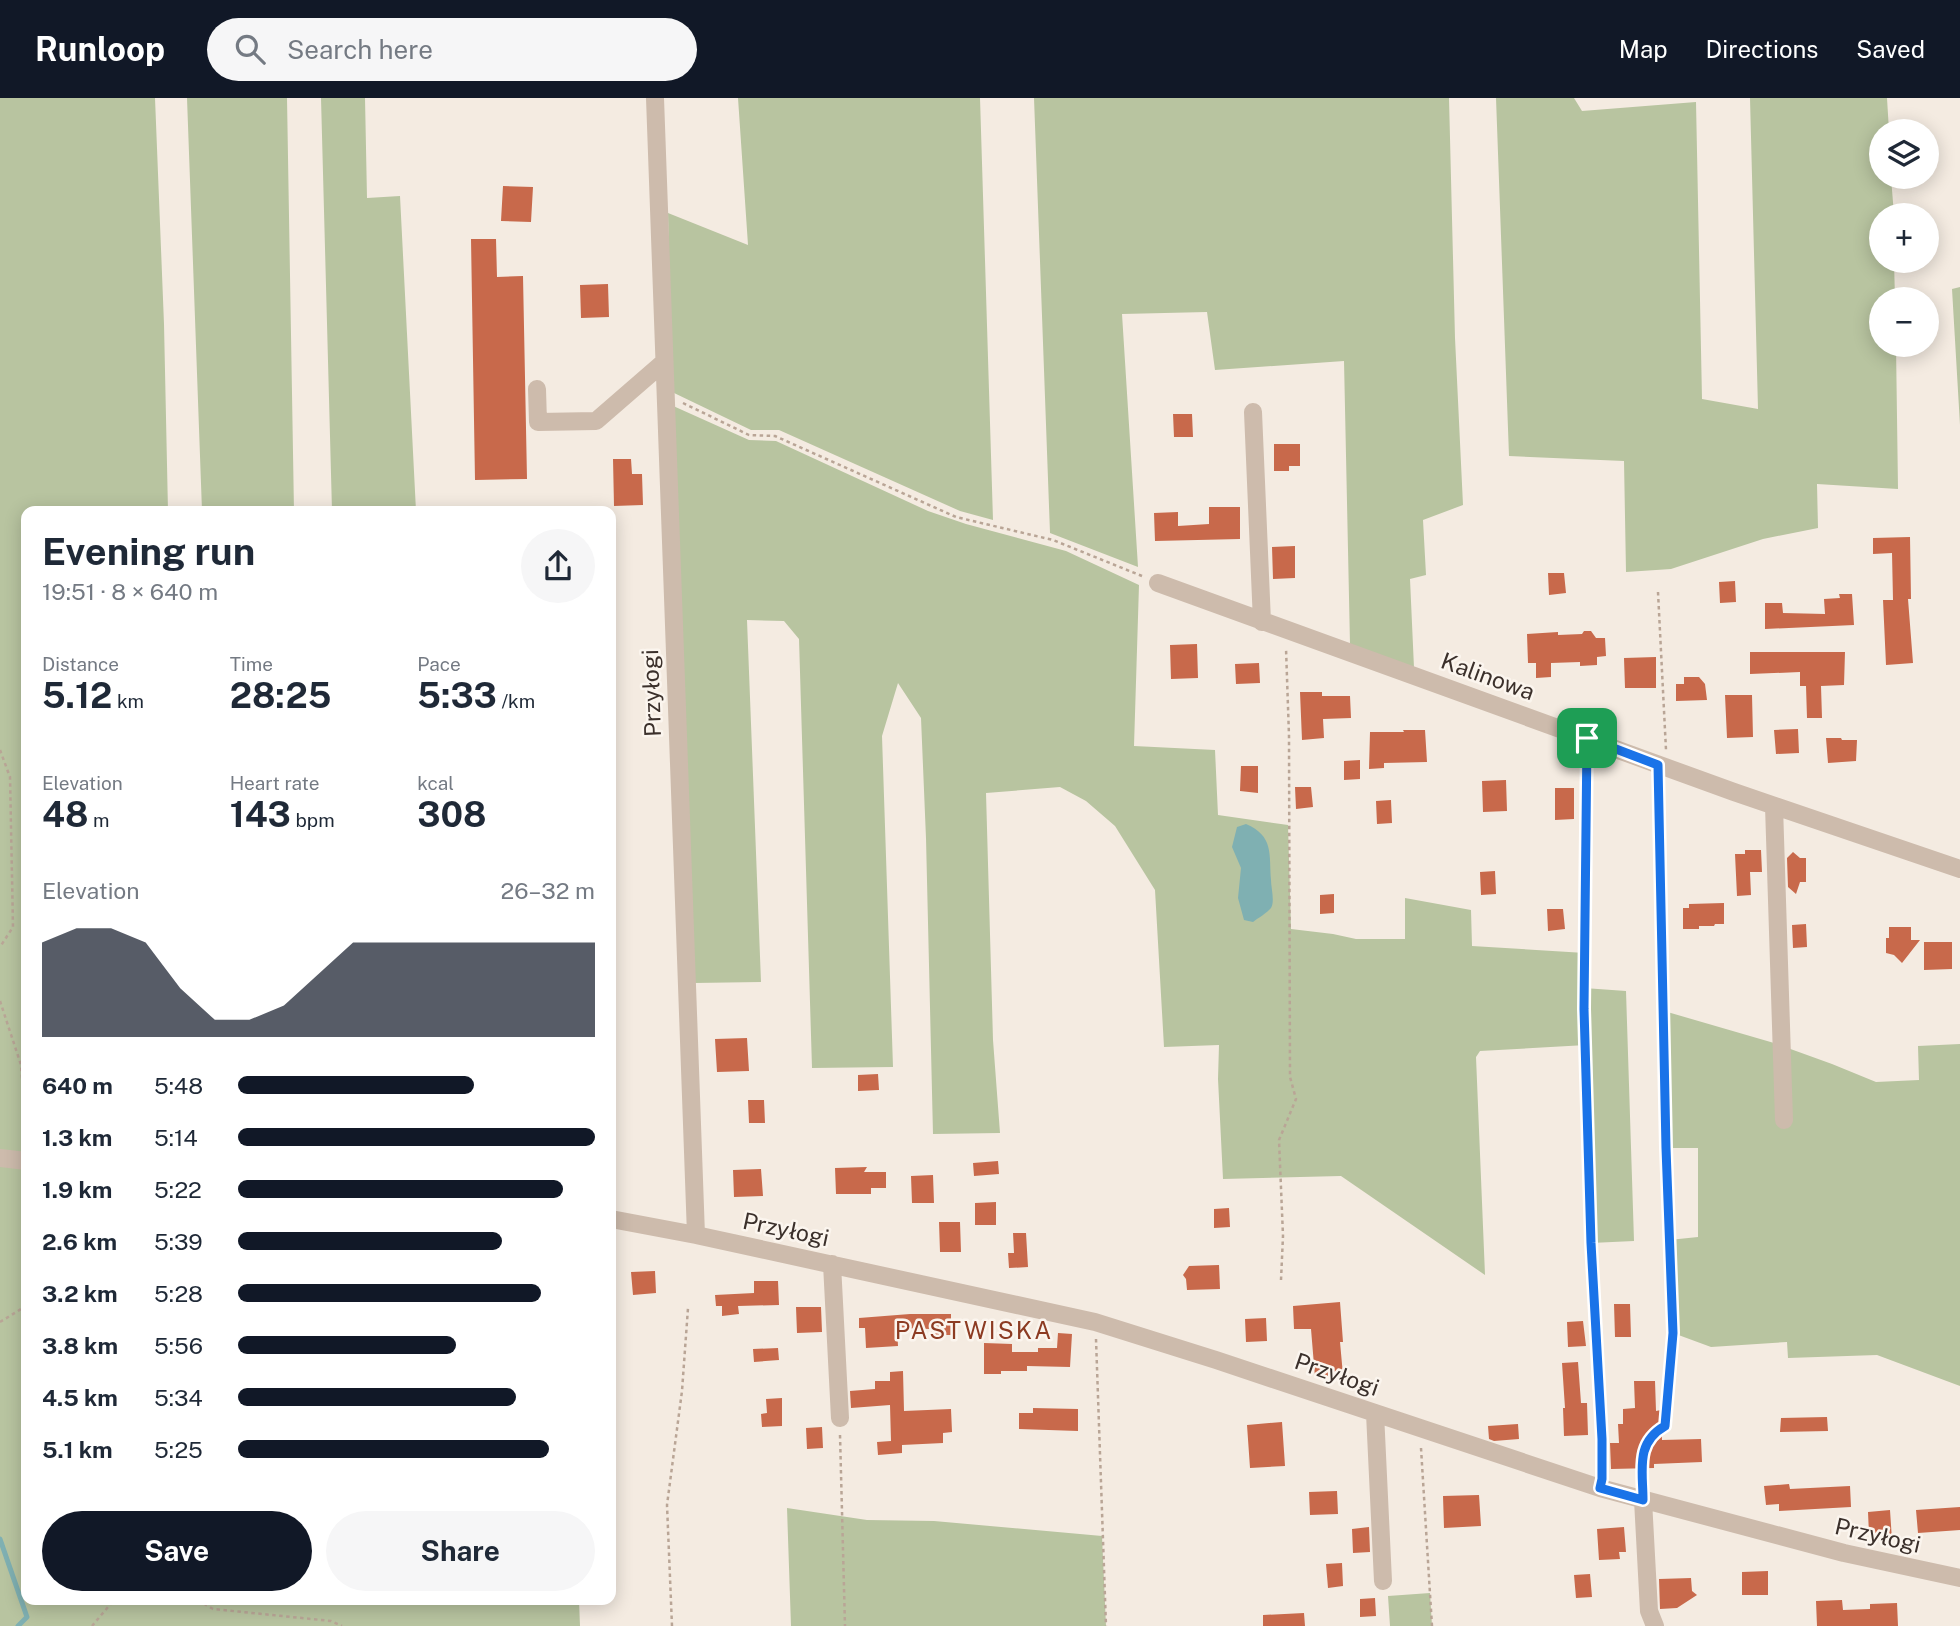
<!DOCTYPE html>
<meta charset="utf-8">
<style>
:root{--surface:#fff;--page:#f6f6f7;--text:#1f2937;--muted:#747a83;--accent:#111827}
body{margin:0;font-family:"Public Sans",sans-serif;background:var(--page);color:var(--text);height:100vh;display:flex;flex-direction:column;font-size:26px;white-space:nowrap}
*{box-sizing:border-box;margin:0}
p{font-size:23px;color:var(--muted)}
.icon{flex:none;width:38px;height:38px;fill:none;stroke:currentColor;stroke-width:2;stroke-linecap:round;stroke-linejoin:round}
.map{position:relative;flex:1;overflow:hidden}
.side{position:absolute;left:21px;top:408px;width:595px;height:1099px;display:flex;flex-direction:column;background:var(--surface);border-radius:14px;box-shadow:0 4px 18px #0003}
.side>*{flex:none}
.buttons{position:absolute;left:1869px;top:21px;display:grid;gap:14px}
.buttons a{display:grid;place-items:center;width:70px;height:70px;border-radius:50%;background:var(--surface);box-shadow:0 4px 18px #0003;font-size:35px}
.pin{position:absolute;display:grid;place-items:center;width:60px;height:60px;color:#fff;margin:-30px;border-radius:14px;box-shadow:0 4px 10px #0006}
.round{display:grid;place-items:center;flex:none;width:74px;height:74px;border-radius:37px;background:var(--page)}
.headline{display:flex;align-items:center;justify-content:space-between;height:119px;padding:0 21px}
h1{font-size:38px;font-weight:700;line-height:52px}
.metrics{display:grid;grid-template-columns:repeat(3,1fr);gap:10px;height:119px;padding:7px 21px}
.metrics div{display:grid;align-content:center}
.metrics b{font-size:35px;font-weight:700}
.metrics small{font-size:19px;font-weight:400}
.metrics p{font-size:19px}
.chart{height:196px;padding:14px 21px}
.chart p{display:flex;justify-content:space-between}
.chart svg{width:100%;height:126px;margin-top:7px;fill:var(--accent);opacity:.7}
.button{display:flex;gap:14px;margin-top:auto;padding:14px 21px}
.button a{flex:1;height:80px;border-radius:42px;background:var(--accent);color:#fff;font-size:28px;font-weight:700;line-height:80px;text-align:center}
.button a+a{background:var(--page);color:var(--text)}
ul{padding:0 21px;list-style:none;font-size:23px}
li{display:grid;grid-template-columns:112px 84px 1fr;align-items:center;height:52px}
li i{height:18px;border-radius:9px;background:var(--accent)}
header{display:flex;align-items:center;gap:42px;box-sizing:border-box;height:98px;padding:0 35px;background:var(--accent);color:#fff}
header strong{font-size:33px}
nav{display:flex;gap:38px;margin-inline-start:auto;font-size:24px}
.search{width:490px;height:63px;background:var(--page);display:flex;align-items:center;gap:18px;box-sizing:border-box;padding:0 24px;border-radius:38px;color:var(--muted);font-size:26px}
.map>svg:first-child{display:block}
</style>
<header>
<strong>Runloop</strong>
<div class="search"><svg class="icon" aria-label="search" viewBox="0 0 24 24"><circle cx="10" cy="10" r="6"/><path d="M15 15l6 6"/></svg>Search here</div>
<nav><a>Map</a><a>Directions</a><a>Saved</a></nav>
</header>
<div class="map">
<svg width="1960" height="1528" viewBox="0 0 1960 1528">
<rect width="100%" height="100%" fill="#f4ebe1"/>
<path fill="#b8c4a0" d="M0,0H155L164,226L168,413H26V1502H579L580,1528H0Z
M187,0H287L294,413H202Z
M321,0H365L367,100L400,98L416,413H332Z
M738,0H980L993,422L960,413L779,332H751L672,294L668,115L748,147Z
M1034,0H1449L1455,240L1463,407L1423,422L1426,477L1410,481L1414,570L1350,546L1344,263L1215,272L1207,214L1122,216L1138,469L1050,435Z
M1496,0H1574L1582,13L1696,4L1702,301L1758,311L1750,0H1887L1889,33H1881V79H1891L1894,117H1881V163H1894L1895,201H1881V247H1896L1898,391L1817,386L1818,430L1763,441L1671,471L1626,474L1624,363L1509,358Z
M1960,189V327L1952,191Z
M671,307L749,342L776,343L928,413L966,426L1066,453L1139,487L1134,648L1215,652L1218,717L1288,727L1291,831L1333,836L1356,841H1405V800L1471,812L1472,848L1585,855L1584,890L1626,893L1634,1143L1591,1145L1586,947L1480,953L1476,959L1485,1177L1341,1078L1223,1081L1218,981L1219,947L1164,949L1155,792L1115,728L1086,703L1060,689L986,695L993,942L1000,1035L933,1036L926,740L921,620L898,585L882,638L893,969L812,970L799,541L784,523L747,522L761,884L694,885Z
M1664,913L1774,945L1832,966L1876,984L1919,982L1918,948L1960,946V1288L1877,1257L1788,1260L1787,1244L1711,1249L1673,1235L1669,1142L1698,1139V1050H1666Z
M787,1410L867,1422L934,1423L1102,1438L1106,1528H791Z
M1430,1495L1432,1528H1390L1388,1498Z"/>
<path fill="#7fb0b2" d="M1246,726C1274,738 1269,756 1271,782C1271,790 1275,803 1271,810C1267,815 1258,820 1253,824L1244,822L1238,800L1241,770L1232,749L1237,729Z"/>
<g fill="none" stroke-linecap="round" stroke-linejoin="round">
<path stroke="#7fb0b2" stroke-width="5" d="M0,1441L27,1519L18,1528"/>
</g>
<path fill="#c8694b" d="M503,88L533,89L531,124L501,123Z
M471,141H496L497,179L523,178L527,381L475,382Z
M608,186L609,219L581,220L580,187Z
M1173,316H1192L1193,339H1174Z
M1274,346H1300V368H1289V373H1274Z
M613,361H631L632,376H642L643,407L614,408Z
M1209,409H1240V441L1155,443L1154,415L1178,414V428L1209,426Z
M1910,439L1911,501H1908L1913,565L1886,567L1883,502H1893L1892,455L1873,456V440Z
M1295,448V480L1273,481L1272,449Z
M1548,475H1564L1566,495L1549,497Z
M1735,483L1736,504L1720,505L1719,484Z
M1839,496H1852L1854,527L1765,531V505H1782L1783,515L1825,516L1824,501L1840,500Z
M1584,533H1591L1596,540H1605L1606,558L1597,559V567L1580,568V564L1551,565V579L1536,580V565H1528L1527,536L1558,534V537L1582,536Z
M1197,546L1198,580L1171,581L1170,547Z
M1750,554H1845L1844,587L1821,588L1822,620H1807L1806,588H1800V574L1750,576Z
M1656,559V590H1625L1624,560Z
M1259,565L1260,585L1236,586L1235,566Z
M1684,579H1699L1705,586L1707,602L1676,603V586H1684Z
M1300,594H1322V598H1350L1351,620L1323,621L1324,640L1302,642Z
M1725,597H1752L1753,639L1727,640Z
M1798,631L1799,655L1776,656L1774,632Z
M1403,632H1425L1427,664L1384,665V670L1369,671L1370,634H1404Z
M1826,640H1841L1842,642H1857L1856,663L1828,665Z
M1360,662V681L1344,682V663Z
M1241,668H1258V695L1240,693Z
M1506,682L1507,713L1483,714L1482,683Z
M1295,689H1311L1313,709L1296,711Z
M1555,690H1574V721L1555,722Z
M1391,702L1392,725L1377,726L1376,703Z
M1745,752H1761L1762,774H1750L1751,797L1737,798L1735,756H1745Z
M1793,754L1800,760H1806V784H1800L1796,796L1788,789L1787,760Z
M1495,773L1496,796L1481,797L1480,774Z
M1334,796V815L1320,816V797Z
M1724,805V826H1715L1714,828H1699V831H1683V810H1689V806Z
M1547,811H1563L1565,831L1548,833Z
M1806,826L1807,849L1793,850L1792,827Z
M1889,829H1911V842H1920L1902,865L1894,857L1886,855V840H1889Z
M1924,844H1952V871L1924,872Z
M747,940L749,973L717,974L715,941Z
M878,976L879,992L858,993V977Z
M748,1002H764L765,1025H749Z
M998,1063L999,1076L974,1078L973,1065Z
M867,1069L864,1074H886V1090H871V1096H836L835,1070Z
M761,1071L763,1098L734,1099L733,1072Z
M933,1077L934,1105H912L911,1078Z
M996,1104V1127H975V1105Z
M1229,1110L1230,1129L1214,1130V1111Z
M939,1124H960L961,1154H940Z
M1013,1135H1026L1028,1169L1009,1170L1008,1155H1014Z
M1219,1167L1220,1191L1187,1192L1186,1181L1183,1177L1189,1168Z
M655,1173L656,1195L633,1197L631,1174Z
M754,1183H778L779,1207L738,1208L739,1216L722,1218V1208H716L715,1197L754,1195Z
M1340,1204L1343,1244H1340L1343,1277L1315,1279L1311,1231H1294L1293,1208Z
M1614,1206H1630L1631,1239H1615Z
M796,1209H821L822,1234L797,1235Z
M910,1216H951V1237H931V1231L897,1230L898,1248L866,1250L865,1230H859V1220Z
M1266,1220L1267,1243L1246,1244L1245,1221Z
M1583,1223L1586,1248L1568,1249L1567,1224Z
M1058,1235L1072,1236L1070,1269L1027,1268V1273H1001V1276H984V1245L1012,1246V1254H1038V1250H1057Z
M778,1250L779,1262L754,1264L753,1251Z
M1578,1264L1581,1305H1587L1588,1337L1564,1338L1563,1310H1565L1562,1265Z
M903,1273L904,1313L951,1311L952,1334L943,1335V1345L902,1347V1355L878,1357L877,1344L891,1343L890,1307L851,1310L850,1293L875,1291V1283H890V1274Z
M1634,1283H1655L1656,1313L1661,1312L1662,1342L1701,1341L1702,1364L1654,1366V1370L1611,1371L1610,1345H1619L1618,1326H1623V1311L1635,1310Z
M782,1300V1328L762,1329L761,1316L767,1315L766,1301Z
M1033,1310L1078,1311V1333L1019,1331V1315H1033Z
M1827,1319L1828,1333L1780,1334L1781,1320Z
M1282,1324L1285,1368L1250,1370L1247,1327Z
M1518,1326L1519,1341L1494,1343L1489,1341L1488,1328Z
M822,1329L823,1350L807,1351L806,1330Z
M1789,1386L1790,1391L1850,1388L1851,1409L1779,1413V1406L1766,1407L1764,1388Z
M1337,1393L1338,1416L1310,1417L1309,1394Z
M1479,1397L1481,1428L1444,1430L1443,1398Z
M1960,1409V1432L1918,1435L1916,1412Z
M1890,1412L1892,1442L1878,1443V1436H1869L1868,1414Z
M1369,1429L1370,1454L1353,1455L1352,1431Z
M1624,1429L1626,1454H1619L1620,1461L1599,1462L1597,1431Z
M1342,1465L1343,1488L1328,1490L1326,1466Z
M1768,1473V1497H1742V1474Z
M1590,1476L1592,1499L1576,1500L1574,1477Z
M1691,1480L1692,1493L1697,1497L1677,1510L1660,1511L1659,1481Z
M1375,1500L1376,1518L1360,1519V1501Z
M1842,1502L1843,1512L1870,1511V1506L1897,1505L1898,1528H1817L1816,1503Z
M1304,1515L1305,1528H1263V1517Z"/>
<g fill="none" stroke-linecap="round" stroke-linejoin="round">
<path stroke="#b9a596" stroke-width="2.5" stroke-dasharray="3.5 3.5" stroke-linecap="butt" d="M683,305L749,337L775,338L956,419L1053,442L1142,478
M1658,494L1666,652
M0,652L10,679L13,829L0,849
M1587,659L1584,911L1591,1145L1602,1373
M0,903L21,967L25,1018L26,1020
M1281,1182L1283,1138L1279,1042L1296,1001L1290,979L1289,638L1286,550
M0,1224L26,1208
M1096,1241L1106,1528
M840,1337L845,1528
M1421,1350L1432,1528
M1643,1385C1643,1359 1639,1342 1665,1328L1673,1235L1666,1050L1659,684
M198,1502L213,1511L331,1523L342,1528
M92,1528L114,1502
M672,1528L667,1407L682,1293L688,1210"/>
<path stroke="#cdbbac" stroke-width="18" d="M655,0L696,1137L1095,1224L1216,1262L1600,1390L1844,1455L1960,1480
M537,291L538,324L596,323L664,264
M1253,314L1262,524
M1158,485L1734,694L1960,771
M1774,708L1784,1022
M0,1060L26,1063
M611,1121L696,1137
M832,1166L840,1320
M1375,1315L1383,1483
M1643,1402L1649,1513L1655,1528"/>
</g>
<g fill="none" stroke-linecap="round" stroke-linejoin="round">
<defs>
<path id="route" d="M1587,640L1658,667L1666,1050L1673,1235L1665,1328C1635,1345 1643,1372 1643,1402L1600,1390L1602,1381V1341L1591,1145L1584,911Z"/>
</defs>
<use href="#route" stroke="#fff" stroke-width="14"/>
<use href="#route" stroke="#1a73e8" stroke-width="9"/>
</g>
<g text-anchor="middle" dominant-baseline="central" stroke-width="5" stroke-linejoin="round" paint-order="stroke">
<g font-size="23" fill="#3b302b" stroke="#fbf5ee">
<text transform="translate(1488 578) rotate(20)">Kalinowa</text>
<text transform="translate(651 595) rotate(-92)">Przyłogi</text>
<text transform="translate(786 1131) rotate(12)">Przyłogi</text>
<text transform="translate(1337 1276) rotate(19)">Przyłogi</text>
<text transform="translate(1878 1437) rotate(13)">Przyłogi</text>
</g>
<g font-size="24" letter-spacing="2" fill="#8c3b22" stroke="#fbf5ee">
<text x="974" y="1232">PASTWISKA</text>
</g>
</g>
</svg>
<div class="buttons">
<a><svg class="icon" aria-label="layers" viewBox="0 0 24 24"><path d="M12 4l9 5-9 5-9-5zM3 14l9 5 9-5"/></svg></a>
<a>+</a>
<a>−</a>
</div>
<div class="pin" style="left:1587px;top:640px;background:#1e9e55"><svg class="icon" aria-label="arrive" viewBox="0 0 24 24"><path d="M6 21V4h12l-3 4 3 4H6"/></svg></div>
<section class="side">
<div class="headline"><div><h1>Evening run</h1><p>19:51 · 8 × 640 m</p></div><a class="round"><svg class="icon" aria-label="share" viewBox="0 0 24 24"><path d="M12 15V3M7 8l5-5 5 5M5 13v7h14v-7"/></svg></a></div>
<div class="metrics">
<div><p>Distance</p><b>5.12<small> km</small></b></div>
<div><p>Time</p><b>28:25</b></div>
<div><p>Pace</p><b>5:33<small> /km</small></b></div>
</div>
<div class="metrics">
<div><p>Elevation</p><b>48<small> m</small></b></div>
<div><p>Heart rate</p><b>143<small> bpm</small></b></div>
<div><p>kcal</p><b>308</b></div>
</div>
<div class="chart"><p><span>Elevation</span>26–32 m</p>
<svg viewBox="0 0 160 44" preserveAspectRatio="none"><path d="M0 44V11L10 6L20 6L30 11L40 27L50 38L60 38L70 33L80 22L90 11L100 11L110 11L120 11L130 11L140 11L150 11L160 11V44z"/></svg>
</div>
<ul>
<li><b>640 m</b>5:48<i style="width:66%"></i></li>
<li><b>1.3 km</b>5:14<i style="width:100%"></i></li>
<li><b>1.9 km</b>5:22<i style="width:91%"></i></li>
<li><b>2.6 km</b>5:39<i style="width:74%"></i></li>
<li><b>3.2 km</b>5:28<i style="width:85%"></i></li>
<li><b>3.8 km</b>5:56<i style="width:61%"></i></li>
<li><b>4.5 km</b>5:34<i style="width:78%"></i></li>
<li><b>5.1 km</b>5:25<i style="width:87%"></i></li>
</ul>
<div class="button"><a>Save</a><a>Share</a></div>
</section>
</div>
